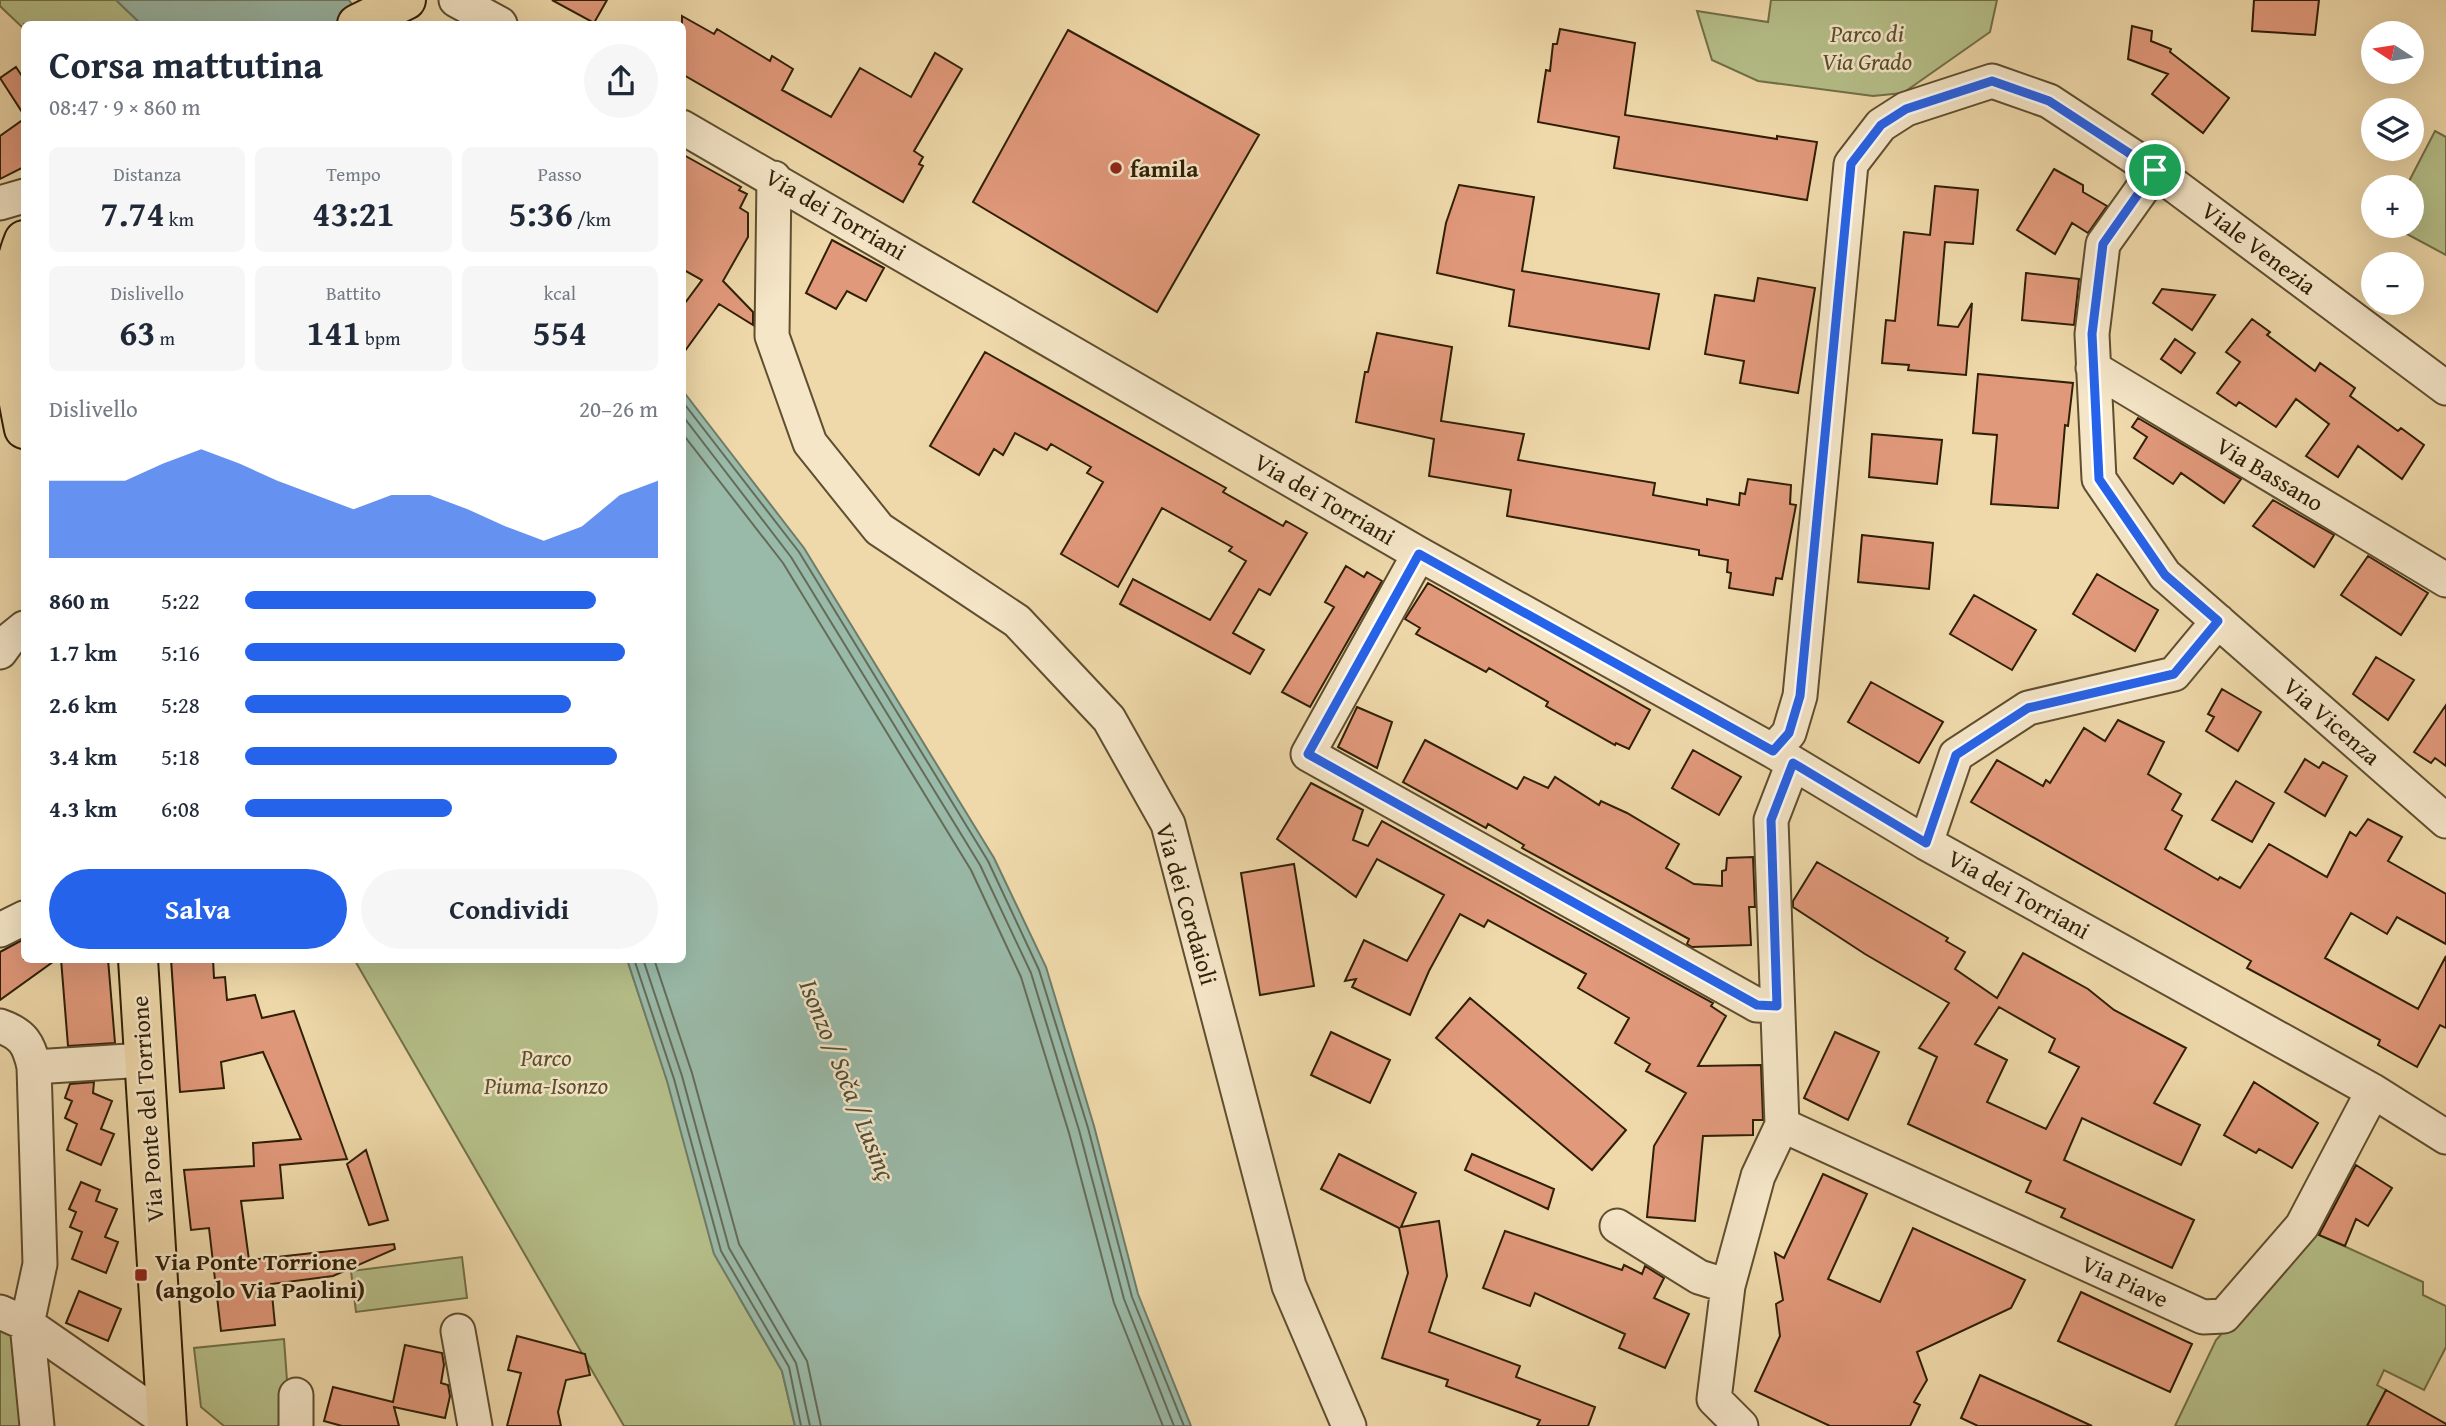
<!DOCTYPE html>
<html lang="it">
<meta charset="utf-8">
<style>
:root{--surface:#fff;--page:#f6f6f7;--text:#1f2937;--muted:#747a83;--accent:#2563eb}
body{margin:0;font-family:"Gentium Book Plus",serif;background:var(--page);color:var(--text);height:100vh;display:flex;flex-direction:column;font-size:26px;white-space:nowrap}
*{box-sizing:border-box;margin:0}
p{font-size:23px;color:var(--muted)}
.icon{flex:none;width:38px;height:38px;fill:none;stroke:currentColor;stroke-width:2;stroke-linecap:round;stroke-linejoin:round}
.map{position:relative;flex:1;overflow:hidden}
.panel{position:absolute;left:21px;top:21px;width:665px;height:942px;display:flex;flex-direction:column;background:var(--surface);border-radius:10px;box-shadow:0 7px 28px #0002}
.panel>*{flex:none}
.needle{width:46px;rotate:282deg}
.tools{position:absolute;left:2361px;top:21px;display:grid;gap:14px}
.tools a{display:grid;place-items:center;width:63px;height:63px;border-radius:50%;background:var(--surface);box-shadow:0 7px 28px #0002;font-size:35px}
.pin{position:absolute;display:grid;place-items:center;width:60px;height:60px;color:#fff;margin:-30px;border:4px solid #fff;border-radius:50%;box-shadow:0 2px 7px #0007}
.round{display:grid;place-items:center;flex:none;width:74px;height:74px;border-radius:37px;background:var(--page)}
.overview{display:flex;align-items:center;justify-content:space-between;height:119px;padding:0 28px}
h1{font-size:38px;font-weight:600;line-height:52px}
.figures{display:grid;grid-template-columns:repeat(3,1fr);gap:10px;height:119px;padding:7px 28px}
.figures div{display:grid;align-content:center;border-radius:10px;background:var(--page);text-align:center}
.figures b{font-size:35px;font-weight:600}
.figures small{font-size:19px;font-weight:400}
.figures p{font-size:19px}
.chart{height:196px;padding:14px 28px}
.chart p{display:flex;justify-content:space-between}
.chart svg{width:100%;height:126px;margin-top:7px;fill:var(--accent);opacity:.7}
.action{display:flex;gap:14px;margin-top:auto;padding:14px 28px}
.action a{flex:1;height:80px;border-radius:42px;background:var(--accent);color:#fff;font-size:28px;font-weight:600;line-height:80px;text-align:center}
.action a+a{background:var(--page);color:var(--text)}
ul{padding:0 28px;list-style:none;font-size:23px}
li{display:grid;grid-template-columns:112px 84px 1fr;align-items:center;height:52px}
li i{height:18px;border-radius:9px;background:var(--accent)}
.map>svg:first-child{display:block}
</style>
<div class="map">
<svg width="2446" height="1426" viewBox="0 0 2446 1426">
<rect width="100%" height="100%" fill="#efd9aa"/>
<filter id="stains"><feTurbulence type="fractalNoise" baseFrequency=".00286" numOctaves="4"/><feColorMatrix values="0 0 0 0 .2 0 0 0 0 .09 0 0 0 0 .02 0 0 0 .5 -.17"/></filter>
<radialGradient id="worn" r=".72"><stop offset=".6" stop-color="#630" stop-opacity="0"/><stop offset="1" stop-color="#630" stop-opacity=".3"/></radialGradient>
<path fill="#b6c08a" stroke="#727048" stroke-width="2" d="M0,0H116L141,24H24V29L0,6Z
M1771,0H1997L1990,32L1903,93L1873,96L1758,81L1712,60L1697,11L1768,22Z
M2435,131L2446,137V255L2392,226H2412V187H2406Z
M354,959H627L739,1297L782,1371L795,1426H624Z
M2313,1232L2423,1282V1295L2446,1306V1347L2424,1390L2384,1370L2377,1385L2386,1390L2367,1426H2175L2216,1340Z
M462,1257L467,1298L356,1312L351,1271Z
M0,1321L18,1329L27,1426H0Z
M284,1339L290,1422L286,1426H224L201,1407L194,1348Z"/>
<path fill="#9abaa9" stroke="#6f7c68" stroke-width="2" d="M116,0H349L365,24H141Z
M683,391L804,548L994,858L1046,967L1094,1126L1138,1294L1191,1426H795L782,1371L714,1254L667,1081L627,959H682Z"/>
<g fill="none" stroke-linecap="round" stroke-linejoin="round">
<path stroke="#646c58" stroke-width="2" d="M682,401L799,552L988,861L1039,970L1088,1128L1132,1297L1184,1426
M682,415L791,557L980,865L1031,973L1079,1130L1124,1299L1174,1426
M682,433L783,563L971,870L1021,977L1069,1133L1114,1303L1163,1426
M634,959L674,1079L721,1251L789,1367L801,1426
M643,959L682,1076L729,1248L796,1363L810,1426
M654,959L692,1073L739,1244L807,1361L821,1426"/>
</g>
<path fill="#e1997b" stroke="#2f1f06" stroke-width="2" fill-rule="evenodd" d="M552,0H607L594,23Z
M2254,0H2319L2315,35L2252,31Z
M682,16L714,34L717,29L770,61L772,56L793,69L782,90L831,117L860,68L911,97L935,53L962,69L914,151L923,157L919,164L923,166L903,202L682,74Z
M2132,26L2152,31L2151,41L2171,49L2170,52L2229,98L2203,133L2152,94L2168,74L2128,59Z
M1560,29L1635,43L1625,115L1777,139V136L1817,142L1807,200L1614,168L1619,137L1538,122L1546,70L1550,71L1553,44H1557Z
M1068,30L1259,135L1157,312L973,202Z
M16,67L24,79V115L0,78Z
M24,119V167L0,179V136Z
M682,154L741,187L739,190L747,194L740,208L748,213V237L723,281L753,312V325L719,304L682,355V307L702,280L682,269Z
M2054,169L2083,185V192L2107,206L2088,233L2072,223L2055,254L2017,230Z
M1459,185L1534,197L1522,271L1659,294L1649,349L1509,326L1514,290L1437,273L1446,223Z
M1935,186L1978,190L1973,244L1945,242L1938,325L1958,327L1972,303L1966,375L1908,370L1909,365L1882,363L1886,320L1895,321L1904,232L1930,235Z
M832,240L884,268L866,301L847,291L836,309L806,293Z
M2026,273L2079,279L2074,325L2022,320Z
M1758,278L1815,288L1798,393L1740,383L1744,361L1705,354L1715,295L1754,301Z
M2162,289L2215,295L2192,330L2153,303Z
M2252,319L2270,332L2267,335L2315,371L2320,363L2355,388L2350,396L2398,431L2401,428L2424,445L2402,479L2358,446L2338,477L2306,456L2329,424L2296,399L2276,427L2239,402L2236,406L2217,393L2240,362L2226,352Z
M1377,333L1452,347L1441,421L1524,434L1518,460L1655,483L1653,495L1707,505V499L1739,505L1740,493L1745,494L1748,479L1791,485L1790,504L1796,505L1782,579L1776,578L1773,595L1729,588L1731,573L1727,572L1728,560L1699,555V550L1507,516L1511,490L1429,476L1434,439L1356,422L1365,372H1368Z
M2175,339L2195,353L2181,373L2161,359Z
M985,352L1226,488L1223,492L1283,526L1286,521L1307,533L1270,595L1259,589L1233,633L1264,650L1250,674L1120,604L1133,579L1210,620L1246,561L1229,551L1232,547L1162,508L1118,587L1061,554L1103,482L1087,473L1091,467L1051,444L1047,450L1015,433L1003,455L994,449L979,475L930,446Z
M1978,374L2073,383L2068,426L2065,425L2058,508L1991,504L1997,435L1973,433Z
M2138,418L2241,479L2224,503L2181,473L2173,484L2134,458L2147,437L2132,427Z
M1872,434L1942,440L1937,484L1869,477Z
M2273,500L2334,535L2314,567L2253,526Z
M1862,535L1933,543L1929,589L1858,582Z
M2368,556L2428,593L2401,635L2341,595Z
M1346,566L1364,577L1367,572L1382,581L1310,707L1282,692L1334,607L1325,602Z
M2097,574L2158,610L2135,651L2073,614Z
M1428,583L1650,710L1629,749L1616,743L1615,745L1546,706L1548,702L1489,668L1486,672L1416,634L1420,628L1405,619Z
M1974,595L2036,630L2012,670L1950,634Z
M2376,657L2414,680L2388,720L2353,694Z
M1871,682L1943,722L1919,763L1848,722Z
M2222,689L2261,712L2238,751L2206,731L2214,717L2208,714Z
M2446,705V766L2435,758L2431,763L2414,752Z
M1357,707L1392,722L1377,768L1338,747Z
M2118,720L2164,742L2148,774L2181,794L2172,810L2182,816L2165,849L2218,880L2220,877L2240,888L2269,844L2327,877L2350,832L2356,836L2368,819L2402,837L2388,861L2446,894V944L2397,917L2387,934L2351,913L2325,958L2418,1009L2446,956V1028L2440,1025L2417,1067L2378,1045L2380,1040L2247,968L2251,961L1971,802L1997,760L2043,786L2046,780L2050,783L2084,728L2105,741Z
M1425,740L1517,789L1524,777L1548,788L1555,777L1599,805L1601,801L1627,813L1679,844L1666,868L1694,884L1722,886V871L1726,870L1727,858L1753,857L1755,907H1749L1751,945L1692,947L1687,944L1689,939L1522,848L1524,845L1488,824L1486,828L1403,782Z
M1693,750L1741,777L1719,815L1672,788Z
M2305,759L2319,768L2323,762L2347,776L2325,816L2285,792Z
M2236,781L2274,803L2252,842L2212,820Z
M1311,783L1363,810L1353,840L1368,846L1382,821L1713,1003L1711,1006L1726,1016L1698,1066L1761,1065L1763,1120H1753V1135L1703,1136L1695,1221L1647,1217L1654,1146L1686,1093L1646,1071L1650,1064L1615,1043L1629,1018L1578,988L1586,974L1488,920L1484,927L1460,914L1429,971L1410,1015L1352,987L1356,979L1345,981L1364,940L1407,961L1444,895L1377,859L1356,897L1277,839Z
M1817,862L1948,938L1946,941L1965,952L1955,969L1997,998L2023,953L2088,989L2114,1010L2186,1048L2154,1103L2200,1125L2181,1165L2082,1118L2064,1160L2194,1220L2172,1268L2061,1217L2065,1209L2026,1192L2031,1181L1908,1124L1937,1057L1919,1048L1949,1003L1865,954L1793,907V901ZM1999,1007L2055,1039L2049,1052L2079,1067L2046,1129L1987,1102L2007,1060L1975,1044Z
M1294,864L1314,986L1260,995L1241,873Z
M24,939V959H57L0,1000V952Z
M61,959H108L115,1043L68,1046Z
M171,959H213L214,978L225,977L227,1000L255,995L262,1018L294,1011L347,1159L280,1165L283,1198L241,1201L249,1260L394,1244L395,1249L333,1276L271,1284L275,1325L221,1331L209,1228L191,1230L184,1170L254,1166L253,1143L301,1139L263,1052L221,1062L224,1088L180,1092Z
M1470,998L1626,1130L1592,1170L1436,1038Z
M1331,1032L1390,1060L1370,1103L1311,1075Z
M1835,1032L1879,1052L1848,1120L1804,1098Z
M94,1082L93,1093L112,1101L101,1129L114,1134L101,1165L67,1150L77,1124L65,1118L72,1101L65,1098L70,1084Z
M2254,1082L2318,1123L2292,1168L2259,1149L2256,1153L2224,1135Z
M366,1150L388,1220L369,1225L347,1164Z
M1339,1154L1416,1193L1401,1227L1439,1221L1447,1276L1429,1332L1520,1366L1516,1377L1595,1407L1588,1426H1537L1540,1420L1446,1386L1448,1380L1382,1358L1408,1273L1399,1228L1321,1189Z
M1472,1154L1554,1189L1548,1209L1465,1170Z
M2356,1165L2392,1188L2368,1226L2356,1219L2345,1246L2319,1235Z
M1823,1174L1867,1194L1828,1279L1880,1302L1913,1228L2025,1280L2011,1308L1917,1352L1927,1380L1914,1402L1920,1405L1910,1426H1830L1755,1391L1780,1336L1776,1304L1783,1300L1775,1253L1784,1258Z
M81,1182L100,1190L96,1201L117,1209L105,1237L118,1242L106,1273L72,1259L82,1232L70,1227L76,1212L69,1209Z
M1505,1231L1622,1270L1624,1265L1642,1274L1645,1266L1664,1278L1654,1298L1689,1314L1665,1368L1619,1348L1625,1334L1535,1293L1530,1306L1483,1288Z
M79,1291L121,1309L108,1341L66,1323Z
M2081,1292L2192,1344L2170,1392L2058,1341Z
M517,1336L585,1354L590,1375L566,1380L558,1412L561,1426H507L521,1373L508,1370Z
M405,1345L442,1353L444,1365L441,1383L448,1385L450,1396L445,1418L394,1407L399,1426H342L324,1421L333,1387L393,1402Z
M1980,1375L2040,1402L2092,1426H1978L1961,1418Z
M2386,1390L2446,1424V1426H2367Z"/>
<g fill="none" stroke-linecap="round" stroke-linejoin="round">
<defs>
<path id="minor" d="M456,0L500,24
M682,127L1419,554L1773,751L1926,843L2373,1091L2446,1137
M2155,171L2103,244L2092,334L2099,479L2165,575L2446,821
M774,178L772,336L810,443L879,529L1017,621L1109,719L1168,824L1289,1286L1349,1426
M0,203L24,196
M2093,368L2446,580
M1419,554L1308,754L1757,1005L1777,1006
M0,652L8,641L24,628
M1773,751L1789,733L1800,696L1851,164L1881,125L1906,109L1992,81L2049,101L2155,171L2446,388
M1793,763L1771,820L1782,1125L2203,1317L2224,1316L2302,1226L2373,1091
M1926,843L1956,755L2028,708L2174,674L2218,621
M0,930L24,918
M0,1026C23,1034 29,1044 34,1067L40,1264L27,1324L37,1426
M34,1067L144,1060
M1617,1226L1699,1277L1728,1286
M0,1312L27,1324L167,1421
M458,1331L475,1426
M296,1426V1395
M1741,1426L1714,1399L1728,1286L1758,1176L1782,1125"/>
<path id="major" d="M357,24L406,0
M24,240C0,299 11,366 24,429
M138,959L167,1426"/>
</defs>
<use href="#minor" stroke="#5f4e2f" stroke-width="37"/>
<use href="#major" stroke="#2f1f06" stroke-width="42"/>
<use href="#minor" stroke="#f5e6c8" stroke-width="33"/>
<use href="#major" stroke="#efd9aa" stroke-width="38"/>
</g>
<g fill="none" stroke-linecap="round" stroke-linejoin="round">
<defs>
<path id="route" d="M1992,81L2049,101L2155,170L2103,244L2092,334L2099,479L2165,575L2218,621L2174,674L2028,708L1956,755L1926,843L1793,763L1771,820L1777,1006L1757,1005L1308,754L1419,554L1773,751L1789,733L1800,696L1851,164L1881,125L1906,109Z"/>
</defs>
<use href="#route" stroke="#fff" stroke-width="14"/>
<use href="#route" stroke="#2563eb" stroke-width="9"/>
</g>
<g fill="#8f2418" stroke="#f5e6c8" stroke-width="2.5">
<circle cx="1116" cy="168" r="7"/>
<rect x="134" y="1268" width="14" height="14" rx="3.5"/>
</g>
<g text-anchor="middle" dominant-baseline="central" stroke-width="5" stroke-linejoin="round" paint-order="stroke">
<g font-size="24" font-style="italic" fill="#584f2e" stroke="#f5e6c8">
<text x="1867" y="33">Parco di<tspan x="1867" dy="28">Via Grado</tspan></text>
<text x="546" y="1057">Parco<tspan x="546" dy="28">Piuma-Isonzo</tspan></text>
</g>
<g font-size="24" font-weight="bold" fill="#2f1f06" stroke="#f5e6c8" text-anchor="start">
<text x="1130" y="168">famila</text>
<text x="155" y="1261">Via Ponte Torrione<tspan x="155" dy="28">(angolo Via Paolini)</tspan></text>
</g>
<g font-size="24" fill="#2f1f06" stroke="#f5e6c8">
<text transform="translate(836 214) rotate(30)">Via dei Torriani</text>
<text transform="translate(2259 248) rotate(37)">Viale Venezia</text>
<text transform="translate(2270 474) rotate(31)">Via Bassano</text>
<text transform="translate(1325 499) rotate(30)">Via dei Torriani</text>
<text transform="translate(2332 721) rotate(41)">Via Vicenza</text>
<text transform="translate(2019 894) rotate(29)">Via dei Torriani</text>
<text transform="translate(1187 904) rotate(74)">Via dei Cordaioli</text>
<text transform="translate(147 1109) rotate(-94)">Via Ponte del Torrione</text>
<text transform="translate(2125 1281) rotate(25)">Via Piave</text>
</g>
<g font-size="26" font-style="italic" fill="#4f4e37" stroke="#f5e6c8">
<text transform="translate(848 1080) rotate(68)">Isonzo / Soča / Lusinç</text>
</g>
</g>
<rect width="100%" height="100%" filter="url(#stains)"/>
<rect width="100%" height="100%" fill="url(#worn)"/>
</svg>
<div class="tools">
<a><svg class="needle" viewBox="-14 -14 28 28"><path d="M0-13l5 13h-10z" fill="#e53935"/><path d="M0 13l5-13h-10z" fill="#747a83"/></svg></a>
<a><svg class="icon" aria-label="layers" viewBox="0 0 24 24"><path d="M12 4l9 5-9 5-9-5zM3 14l9 5 9-5"/></svg></a>
<a>+</a>
<a>−</a>
</div>
<div class="pin" style="left:2155px;top:170px;background:#1e9e55"><svg class="icon" aria-label="arrive" viewBox="0 0 24 24"><path d="M6 21V4h12l-3 4 3 4H6"/></svg></div>
<section class="panel">
<div class="overview"><div><h1>Corsa mattutina</h1><p>08:47 · 9 × 860 m</p></div><a class="round"><svg class="icon" aria-label="share" viewBox="0 0 24 24"><path d="M12 15V3M7 8l5-5 5 5M5 13v7h14v-7"/></svg></a></div>
<div class="figures">
<div><p>Distanza</p><b>7.74<small> km</small></b></div>
<div><p>Tempo</p><b>43:21</b></div>
<div><p>Passo</p><b>5:36<small> /km</small></b></div>
</div>
<div class="figures">
<div><p>Dislivello</p><b>63<small> m</small></b></div>
<div><p>Battito</p><b>141<small> bpm</small></b></div>
<div><p>kcal</p><b>554</b></div>
</div>
<div class="chart"><p><span>Dislivello</span>20–26 m</p>
<svg viewBox="0 0 160 44" preserveAspectRatio="none"><path d="M0 44V17L10 17L20 17L30 11L40 6L50 11L60 17L70 22L80 27L90 22L100 22L110 27L120 33L130 38L140 33L150 22L160 17V44z"/></svg>
</div>
<ul>
<li><b>860 m</b>5:22<i style="width:85%"></i></li>
<li><b>1.7 km</b>5:16<i style="width:92%"></i></li>
<li><b>2.6 km</b>5:28<i style="width:79%"></i></li>
<li><b>3.4 km</b>5:18<i style="width:90%"></i></li>
<li><b>4.3 km</b>6:08<i style="width:50%"></i></li>
</ul>
<div class="action"><a>Salva</a><a>Condividi</a></div>
</section>
</div>
